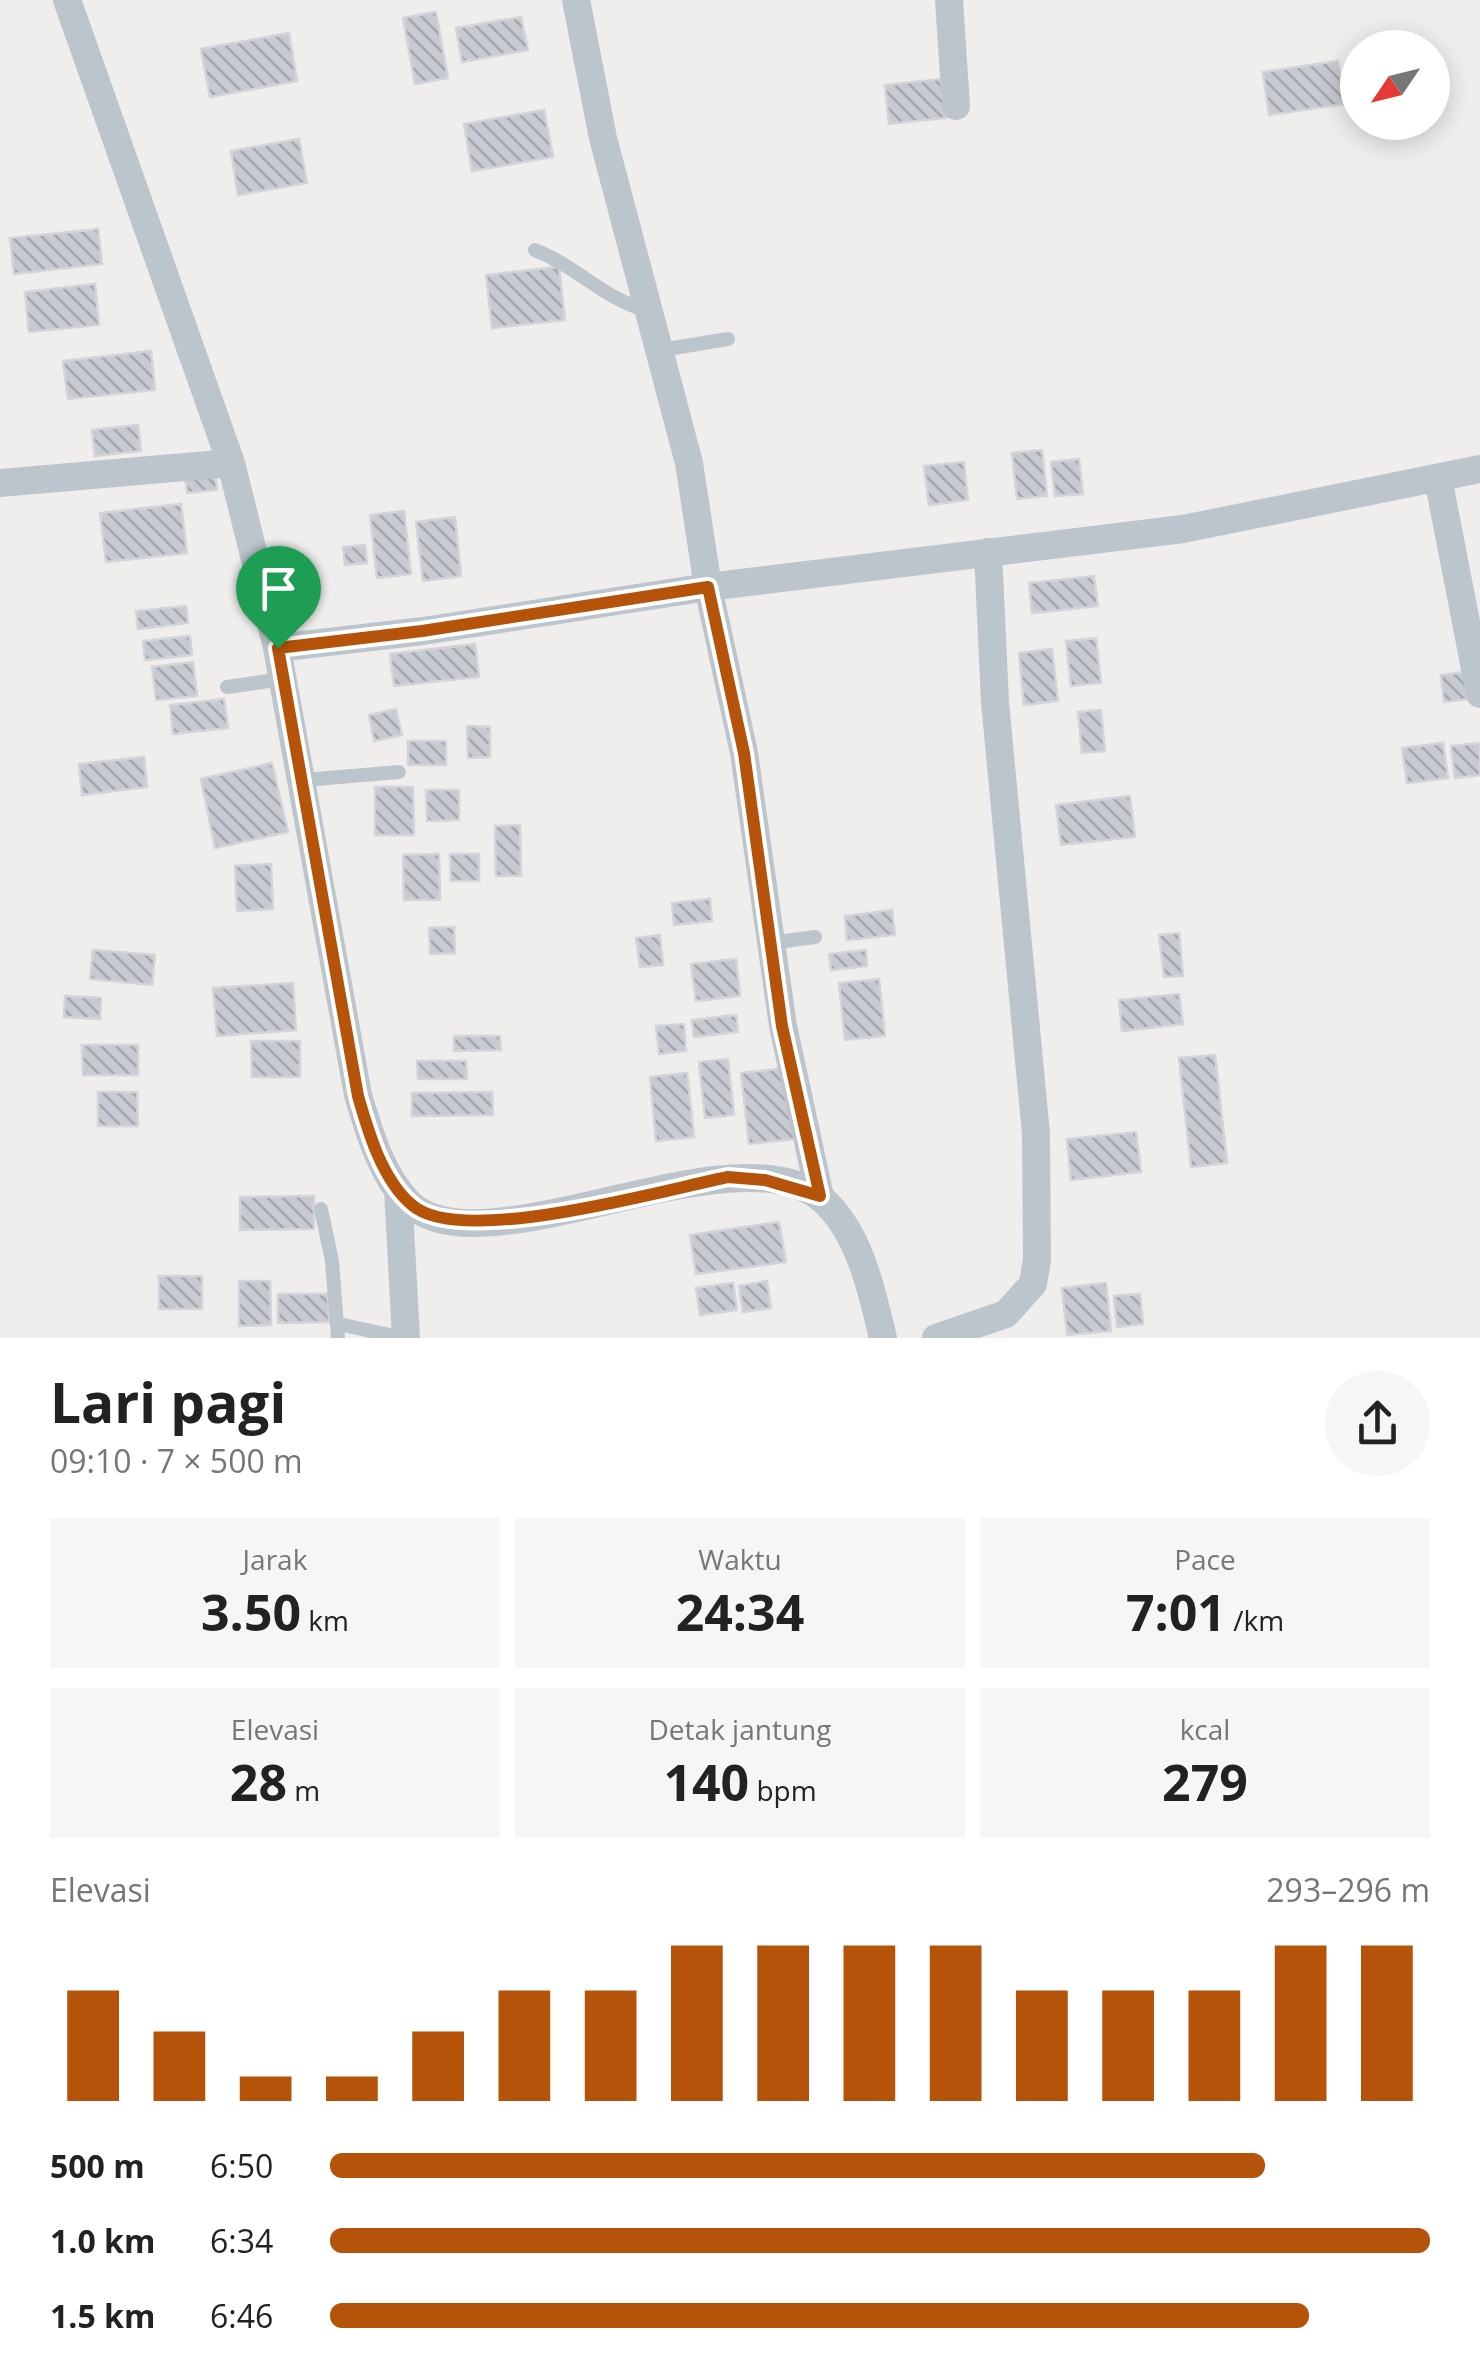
<!DOCTYPE html>
<html lang="id">
<meta charset="utf-8">
<style>
:root{--surface:#fff;--page:#f6f6f6;--text:#222;--muted:#767676;--accent:#b45309}
body{margin:0;font-family:"Open Sans",sans-serif;background:var(--page);color:var(--text);height:100vh;display:flex;flex-direction:column;font-size:38px;white-space:nowrap}
*{box-sizing:border-box;margin:0}
p{font-size:32px;color:var(--muted)}
.icon{flex:none;width:55px;height:55px;fill:none;stroke:currentColor;stroke-width:2;stroke-linecap:round;stroke-linejoin:round}
.map{position:relative;height:1338px;overflow:hidden}
.sheet{display:flex;flex-direction:column;background:var(--surface);flex:1}
.sheet>*{flex:none}
.needle{width:65px;rotate:235deg}
.buttons{position:absolute;left:1340px;top:30px;display:grid;gap:20px}
.buttons a{display:grid;place-items:center;width:110px;height:110px;border-radius:50%;background:var(--surface);box-shadow:0 5px 25px #0003;font-size:50px}
.pin{position:absolute;display:grid;place-items:center;width:85px;height:85px;color:#fff;margin:-102px -42px;border-radius:50% 50% 50% 0;rotate:-45deg;box-shadow:0 0 10px #0007}
.pin .icon{rotate:45deg}
.round{display:grid;place-items:center;flex:none;width:105px;height:105px;border-radius:52px;background:var(--page)}
.overview{display:flex;align-items:center;justify-content:space-between;height:170px;padding:0 50px}
h1{font-size:55px;font-weight:700;line-height:75px}
.figures{display:grid;grid-template-columns:repeat(3,1fr);gap:15px;height:170px;padding:10px 50px}
.figures div{display:grid;align-content:center;border-radius:0px;background:var(--page);text-align:center}
.figures b{font-size:50px;font-weight:700}
.figures small{font-size:28px;font-weight:400}
.figures p{font-size:28px}
.chart{height:280px;padding:20px 50px}
.chart p{display:flex;justify-content:space-between}
.chart svg{width:100%;height:180px;margin-top:10px;stroke:var(--accent);stroke-width:6}
ul{padding:0 50px;list-style:none;font-size:32px}
li{display:grid;grid-template-columns:160px 120px 1fr;align-items:center;height:75px}
li i{height:25px;border-radius:12px;background:var(--accent)}
.map>svg:first-child{display:block}
</style>
<div class="map">
<svg width="1480" height="1338" viewBox="0 0 1480 1338">
<defs>
<pattern id="building-back-hatch" width="6" height="6" patternUnits="userSpaceOnUse" patternTransform="scale(2.5)"><rect width="6" height="6" fill="#c7cad0"/><path d="M-1 5l2 2M0 0l6 6M5-1l2 2" fill="none" stroke="#a3a6ac"/></pattern>
</defs>
<rect width="100%" height="100%" fill="#f0eded"/>
<path fill="url(#building-back-hatch)" stroke="#d2d4d9" stroke-width="2.5" d="M436,12L448,78L415,84L403,18Z
M521,17L528,50L462,62L456,28Z
M289,33L297,81L210,97L201,49Z
M1338,61L1345,104L1269,115L1263,72Z
M941,79L946,118L889,124L885,85Z
M544,110L553,157L472,171L464,124Z
M299,139L307,183L238,195L231,151Z
M98,229L102,264L14,274L10,238Z
M559,267L565,320L492,328L486,275Z
M95,284L99,325L29,332L25,292Z
M151,351L155,390L68,399L63,361Z
M138,425L141,451L95,456L92,430Z
M1042,450L1047,496L1017,499L1012,453Z
M1079,459L1083,494L1055,496L1051,462Z
M964,462L968,500L929,505L924,466Z
M215,471L217,490L187,493L185,475Z
M181,504L187,553L106,562L100,513Z
M404,511L411,574L377,578L370,515Z
M455,517L461,576L423,581L416,522Z
M365,545L367,563L345,565L343,547Z
M1094,576L1098,606L1032,613L1029,583Z
M186,606L188,623L138,629L136,611Z
M190,636L192,655L145,660L143,641Z
M1096,638L1101,683L1071,686L1066,641Z
M475,644L479,677L394,686L390,654Z
M1052,649L1058,701L1024,705L1019,653Z
M193,662L197,696L156,700L152,667Z
M1473,671L1477,698L1444,702L1441,675Z
M224,699L228,728L173,734L170,705Z
M396,709L402,735L374,741L369,715Z
M1101,710L1105,751L1082,753L1078,712Z
M467,726L490,727V757L468,758Z
M408,741H446V765H408Z
M1443,743L1448,778L1407,783L1402,748Z
M1480,743V775L1455,778L1451,746Z
M144,757L147,787L82,795L79,764Z
M272,763L288,832L215,848L201,779Z
M375,787H413L414,835H375Z
M426,790H459V820L427,821Z
M1130,796L1135,837L1061,845L1056,805Z
M520,825L521,876H496L495,826Z
M439,854L440,900H404L403,855Z
M450,854H479V881H451Z
M271,864L273,909L237,911L235,866Z
M710,899L712,921L674,925L672,903Z
M892,910L895,935L847,940L845,916Z
M454,927L455,953L430,954L429,928Z
M1179,933L1183,976L1164,977L1159,935Z
M660,935L663,965L640,967L636,938Z
M93,950L155,955L152,985L90,979Z
M866,950L867,966L831,970L829,954Z
M736,959L740,996L696,1001L691,964Z
M879,979L885,1036L845,1040L839,983Z
M293,983L296,1030L217,1036L213,988Z
M1179,994L1183,1024L1122,1031L1119,1000Z
M65,996L101,998L100,1019L64,1017Z
M736,1015L738,1032L694,1037L692,1020Z
M684,1024L686,1051L659,1054L656,1026Z
M454,1036H500L501,1050L454,1051Z
M251,1041H300V1077H252Z
M82,1045H138V1075H83Z
M1215,1055L1227,1163L1191,1167L1179,1058Z
M728,1059L734,1115L705,1118L699,1062Z
M417,1061H466L467,1079H418Z
M788,1068L796,1139L749,1144L741,1073Z
M687,1073L694,1137L656,1141L650,1077Z
M98,1092H137L138,1126H98Z
M492,1092L493,1115L412,1116V1093Z
M1136,1132L1141,1172L1071,1180L1067,1139Z
M314,1196V1229L240,1230V1197Z
M779,1222L786,1262L696,1274L690,1235Z
M159,1276H202V1309H159Z
M239,1281H270L271,1325L239,1326Z
M767,1281L771,1308L743,1312L739,1286Z
M733,1283L737,1310L700,1315L696,1288Z
M1106,1283L1111,1331L1067,1335L1062,1288Z
M278,1294H328L329,1322L278,1323Z
M1140,1294L1143,1324L1117,1327L1114,1296Z"/>
<g fill="none" stroke-linecap="round" stroke-linejoin="round">
<path stroke="#bcc5cc" stroke-width="14" d="M535,250C580,268 601,298 651,312
M661,350L728,339
M227,687L283,679
M304,780L399,772
M770,943L815,937
M321,1209L332,1261L338,1338
M339,1324L403,1338"/>
<path stroke="#bcc5cc" stroke-width="28" d="M67,0L231,463L277,648L358,1095C369,1132 382,1177 410,1204C485,1274 738,1124 823,1200C860,1233 872,1292 883,1338
M576,0L603,138L689,463L708,587L744,753L783,1026L820,1197
M949,0L956,106
M1438,478L1480,694
M0,483L231,463
M277,648L423,631L708,587L1183,529L1480,469
M398,1190L406,1338
M936,1338L1006,1314L1033,1284L1037,1260L1036,1134L995,702L988,552"/>
</g>
<g fill="none" stroke-linecap="round" stroke-linejoin="round">
<defs>
<path id="route" d="M708,587L744,753L782,1026L820,1196L765,1180L728,1177C663,1190 461,1248 412,1205C382,1180 368,1131 358,1096L278,648L422,631Z"/>
</defs>
<use href="#route" stroke="#fff" stroke-width="20"/>
<use href="#route" stroke="#b45309" stroke-width="12"/>
</g>
</svg>
<div class="buttons">
<a><svg class="needle" viewBox="-14 -14 28 28"><path d="M0-13l5 13h-10z" fill="#e53935"/><path d="M0 13l5-13h-10z" fill="#767676"/></svg></a>
</div>
<div class="pin" style="left:278px;top:648px;background:#1e9e55"><svg class="icon" aria-label="arrive" viewBox="0 0 24 24"><path d="M6 21V4h12l-3 4 3 4H6"/></svg></div>
</div>
<section class="sheet">
<div class="overview"><div><h1>Lari pagi</h1><p>09:10 · 7 × 500 m</p></div><a class="round"><svg class="icon" aria-label="share" viewBox="0 0 24 24"><path d="M12 15V3M7 8l5-5 5 5M5 13v7h14v-7"/></svg></a></div>
<div class="figures">
<div><p>Jarak</p><b>3.50<small> km</small></b></div>
<div><p>Waktu</p><b>24:34</b></div>
<div><p>Pace</p><b>7:01<small> /km</small></b></div>
</div>
<div class="figures">
<div><p>Elevasi</p><b>28<small> m</small></b></div>
<div><p>Detak jantung</p><b>140<small> bpm</small></b></div>
<div><p>kcal</p><b>279</b></div>
</div>
<div class="chart"><p><span>Elevasi</span>293–296 m</p>
<svg viewBox="0 0 160 44" preserveAspectRatio="none"><path d="M5 44V17M15 44V27M25 44V38M35 44V38M45 44V27M55 44V17M65 44V17M75 44V6M85 44V6M95 44V6M105 44V6M115 44V17M125 44V17M135 44V17M145 44V6M155 44V6"/></svg>
</div>
<ul>
<li><b>500 m</b>6:50<i style="width:85%"></i></li>
<li><b>1.0 km</b>6:34<i style="width:100%"></i></li>
<li><b>1.5 km</b>6:46<i style="width:89%"></i></li>
</ul>
</section>
